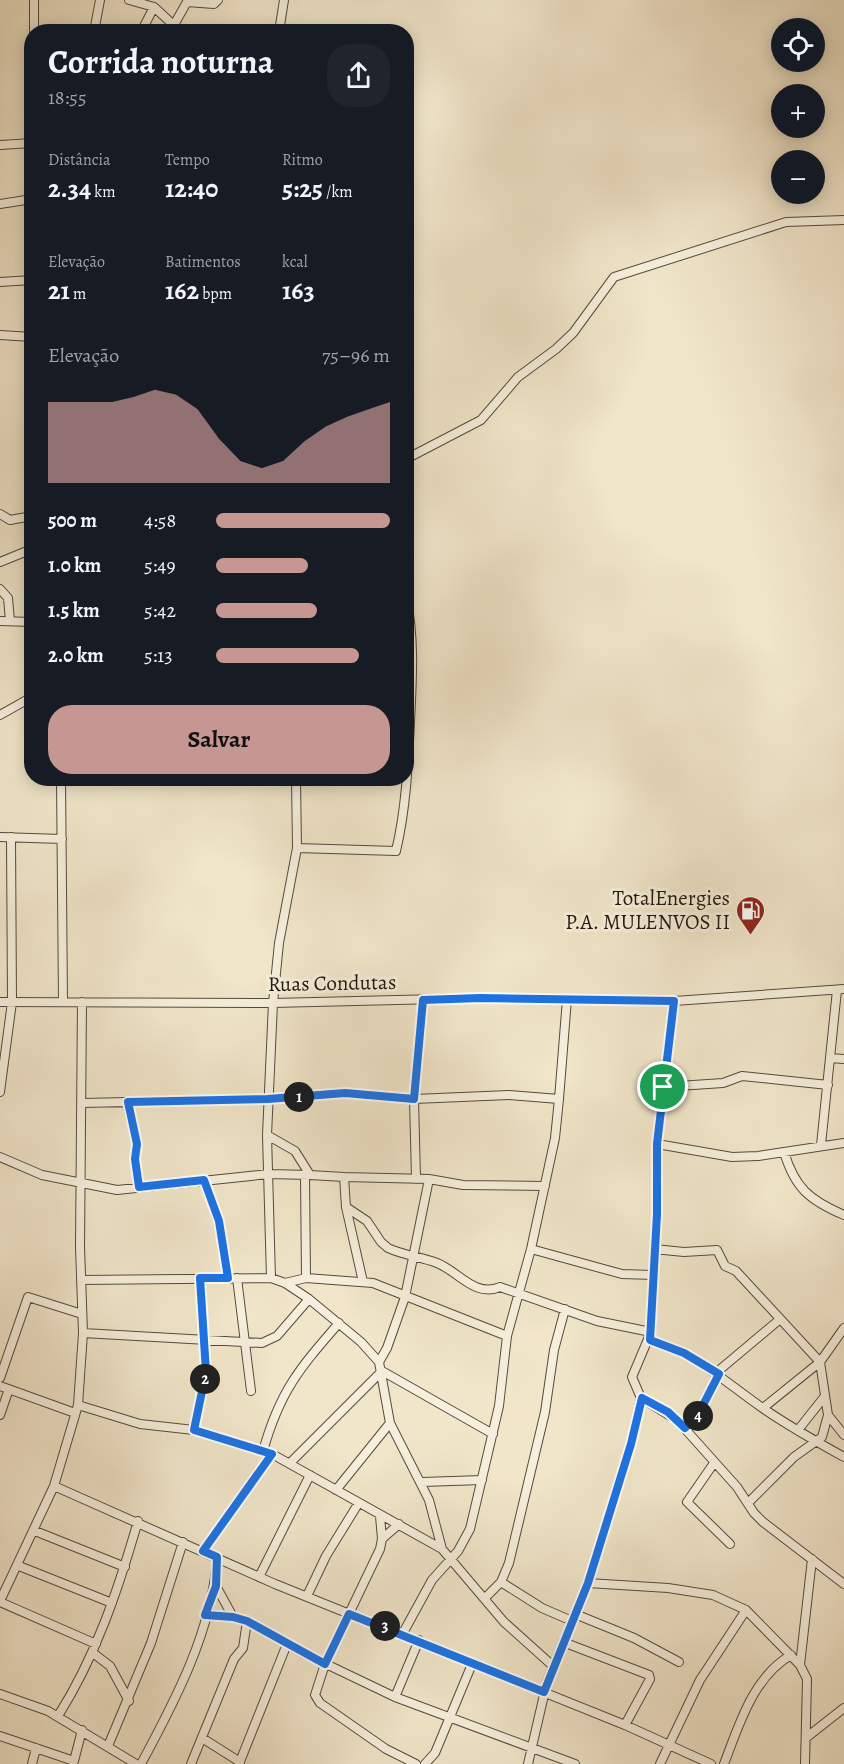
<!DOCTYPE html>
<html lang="pt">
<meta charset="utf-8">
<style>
:root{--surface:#171b24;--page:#20242c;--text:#f1f3f6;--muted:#9ea1a6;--accent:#c59692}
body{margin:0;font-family:Alegreya,serif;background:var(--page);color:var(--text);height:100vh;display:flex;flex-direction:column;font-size:22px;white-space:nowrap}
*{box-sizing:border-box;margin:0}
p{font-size:20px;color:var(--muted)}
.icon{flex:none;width:33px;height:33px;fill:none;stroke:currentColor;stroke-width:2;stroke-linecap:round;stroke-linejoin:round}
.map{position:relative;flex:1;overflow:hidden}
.side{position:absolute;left:24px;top:24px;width:390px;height:762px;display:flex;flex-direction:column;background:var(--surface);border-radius:24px;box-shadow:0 3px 15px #0003}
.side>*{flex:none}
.buttons{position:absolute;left:771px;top:18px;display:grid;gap:12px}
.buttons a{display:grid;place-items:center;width:54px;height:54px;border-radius:50%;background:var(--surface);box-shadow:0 3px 15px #0003;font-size:30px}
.pin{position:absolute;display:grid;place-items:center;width:51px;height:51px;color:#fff;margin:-26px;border:3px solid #fff;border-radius:50%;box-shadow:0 2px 6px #0007}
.km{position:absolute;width:30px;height:30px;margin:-15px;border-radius:50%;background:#222;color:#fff;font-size:16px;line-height:30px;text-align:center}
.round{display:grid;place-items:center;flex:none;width:63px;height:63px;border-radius:24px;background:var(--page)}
.headline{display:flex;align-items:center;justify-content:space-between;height:102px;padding:0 24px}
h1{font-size:33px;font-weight:700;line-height:45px}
.metrics{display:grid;grid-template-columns:repeat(3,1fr);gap:9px;height:102px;padding:6px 24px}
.metrics div{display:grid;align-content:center}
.metrics b{font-size:26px;font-weight:700}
.metrics small{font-size:16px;font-weight:400}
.metrics p{font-size:16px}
.chart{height:168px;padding:12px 24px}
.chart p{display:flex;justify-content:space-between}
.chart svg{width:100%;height:108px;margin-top:6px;fill:var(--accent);opacity:.7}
.cta{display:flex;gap:12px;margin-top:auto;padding:12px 24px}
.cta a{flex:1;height:69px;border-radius:24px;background:var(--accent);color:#111;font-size:24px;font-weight:700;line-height:69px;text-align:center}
ul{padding:0 24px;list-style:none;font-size:20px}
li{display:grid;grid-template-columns:96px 72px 1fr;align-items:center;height:45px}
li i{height:15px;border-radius:8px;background:var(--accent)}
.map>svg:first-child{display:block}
</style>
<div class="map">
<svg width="844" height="1764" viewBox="0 0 844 1764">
<rect width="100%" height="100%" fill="#f1e6ca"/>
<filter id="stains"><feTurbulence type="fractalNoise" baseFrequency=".00333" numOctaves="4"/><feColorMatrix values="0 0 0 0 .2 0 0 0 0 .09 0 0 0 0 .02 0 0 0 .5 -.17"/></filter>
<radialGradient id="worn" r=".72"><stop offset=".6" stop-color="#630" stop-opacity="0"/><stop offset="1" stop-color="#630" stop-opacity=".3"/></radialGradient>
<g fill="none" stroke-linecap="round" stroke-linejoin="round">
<defs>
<path id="minor" d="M34,0V32
M129,0L154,7L181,32
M187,2L214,4L218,0
M174,25L188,0
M94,32L100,0
M141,32L154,7
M279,32L284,0
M0,145L32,143
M0,204L32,199
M0,282L32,280
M0,335L32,337
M406,459L481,420L518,377L556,349L573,333L614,277L786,222L844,220
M0,514L10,520L32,516
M0,562L32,549
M0,589L8,598L10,621
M406,597C415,639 412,680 410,722C408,765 406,809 396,851L297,848L279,943L273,1003L267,1135L271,1278L285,1283L309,1299L361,1342L379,1362L390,1423L429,1500L442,1549L504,1622L553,1666
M0,621L32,622
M0,715L32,697
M61,778L63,1002
M296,778L297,848
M0,837L62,839
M0,1002L273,1003L480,998L674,1001L844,989
M830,1058L844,1059
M663,1087L723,1083L742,1076L828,1085
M0,1092L12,1002L11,837
M127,1102L137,1144L135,1159L139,1187
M82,1103L269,1099L345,1093L414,1099L509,1095L559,1099L567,999
M267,1135L295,1151L310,1175L344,1177L346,1207L367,1221L381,1242L388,1248C403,1255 421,1257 437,1263C458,1271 475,1298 500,1287L597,1321L651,1332
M657,1144L732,1157L758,1156L844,1143
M821,1145L837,990
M784,1152C795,1188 809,1200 844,1215
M0,1157L42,1175L117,1190L269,1174L310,1175
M305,1175L306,1278
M344,1177L429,1179L463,1185L545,1186
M416,1179L414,1099L423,1000
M204,1180L219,1221L228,1278
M346,1207L363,1282
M531,1249L622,1274L653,1275
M654,1249L684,1252L717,1250L725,1266L736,1271L820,1362L828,1415L844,1435
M237,1278L251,1391
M81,1280L271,1278
M285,1283L306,1278L373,1283L507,1336
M83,1333L262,1343L277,1336L309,1299
M650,1340C696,1353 726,1383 764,1409C790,1427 817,1442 844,1457
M379,1362L387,1348L405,1297L429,1179
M717,1372L779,1320
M0,1378L28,1297L82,1314
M0,1386L75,1413
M641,1398L677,1420L737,1487L754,1513L763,1522L844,1584
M78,1405L140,1424L194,1430L272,1454L442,1549
M763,1408L820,1362L844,1328
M0,1415L9,1389
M685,1428L698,1415L719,1374
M194,1430L206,1372L200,1278
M798,1430L825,1396
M263,1451C280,1391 299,1369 339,1323
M290,1463L382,1371L493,1434
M714,1463L687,1502L730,1544
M422,1482L482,1480
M54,1486L275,1584L625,1725L711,1764
M336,1490L390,1423
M748,1503L794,1457L822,1437L828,1415
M380,1516L382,1539L380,1549L325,1664L315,1695L320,1703L386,1749L416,1764
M35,1531L125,1567
M382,1539L399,1524
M203,1551L272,1454
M19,1566L112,1603
M259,1577L310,1475
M501,1582L542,1608L572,1621
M588,1583L668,1588L713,1595L746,1610L800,1665L807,1679L805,1764
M216,1586L233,1617
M307,1596L326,1556L358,1504
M485,1598L501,1582L509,1563L545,1412L554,1350L565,1309
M0,1601L54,1486L78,1405L83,1333L80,1247L82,1002
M0,1602L96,1644
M575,1614L634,1638L679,1662
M205,1615L233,1617L247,1621L303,1653L395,1697L575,1764
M403,1633L432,1580L458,1551L470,1529L499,1406L507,1336L531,1249L555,1138L559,1099
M563,1642L649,1675L650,1679L625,1725
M93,1653L110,1666L129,1701
M800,1665L812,1559
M0,1694L48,1711L136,1764
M395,1697L419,1640
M58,1716C96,1656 118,1590 138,1521
M0,1736L74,1761L82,1730
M807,1737L844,1708
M202,1738L240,1762
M108,1746L151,1643L183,1542
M32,1764L36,1748
M141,1764C175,1701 213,1629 217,1557
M191,1764L234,1659L243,1648L247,1621
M239,1764L287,1644
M425,1764L435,1753L472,1664
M528,1764L547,1682L588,1583L631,1444L641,1398L632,1377L651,1332L657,1214V1144L674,1001
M660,1764L700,1680L746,1610
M724,1764C739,1725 753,1677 791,1655"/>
</defs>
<use href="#minor" stroke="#544b3b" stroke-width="10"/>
<use href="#minor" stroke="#f6efdd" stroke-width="8"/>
</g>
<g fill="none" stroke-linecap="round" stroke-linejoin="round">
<defs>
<path id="route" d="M480,998L674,1001L657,1144V1214L650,1340L684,1353L719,1374L698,1415L685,1428L668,1412L642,1398L631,1444L588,1583L544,1692L349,1614L325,1664L247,1621L233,1617L205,1615L216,1586L217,1557L203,1551L272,1454L194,1430L206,1372L200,1278H228L219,1221L204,1180L139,1187L135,1159L137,1144L128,1102L268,1099L345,1093L414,1099L423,1000Z"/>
</defs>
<use href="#route" stroke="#fff" stroke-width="12"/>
<use href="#route" stroke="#1a73e8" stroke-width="8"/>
</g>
<defs>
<symbol id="fuel-pin" viewBox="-11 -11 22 30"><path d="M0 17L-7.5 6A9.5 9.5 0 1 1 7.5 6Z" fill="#8f2418" stroke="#f6efdd"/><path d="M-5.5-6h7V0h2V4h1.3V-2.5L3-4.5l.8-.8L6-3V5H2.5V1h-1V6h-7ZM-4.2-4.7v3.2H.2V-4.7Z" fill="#fff"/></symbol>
</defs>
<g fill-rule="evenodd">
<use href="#fuel-pin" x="734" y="894" width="33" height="45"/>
</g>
<g text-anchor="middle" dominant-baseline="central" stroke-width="6" stroke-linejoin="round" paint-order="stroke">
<g font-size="21" fill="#20170b" stroke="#f6efdd" text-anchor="end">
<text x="730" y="898">TotalEnergies<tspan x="730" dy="24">P.A. MULENVOS II</tspan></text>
</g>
<g font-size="21" fill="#20170b" stroke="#f6efdd">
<text transform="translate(332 983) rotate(-1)">Ruas Condutas</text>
</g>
</g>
<rect width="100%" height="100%" filter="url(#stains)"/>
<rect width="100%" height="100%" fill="url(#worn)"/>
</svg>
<div class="buttons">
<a><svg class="icon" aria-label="locate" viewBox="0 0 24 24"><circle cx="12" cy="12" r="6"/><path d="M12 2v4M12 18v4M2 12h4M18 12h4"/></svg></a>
<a>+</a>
<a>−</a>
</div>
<div class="pin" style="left:663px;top:1087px;background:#1e9e55"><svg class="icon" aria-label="arrive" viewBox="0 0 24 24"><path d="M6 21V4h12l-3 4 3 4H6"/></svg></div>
<b class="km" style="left:299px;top:1097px">1</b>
<b class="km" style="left:205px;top:1379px">2</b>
<b class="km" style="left:385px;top:1626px">3</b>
<b class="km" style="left:698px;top:1416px">4</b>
<section class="side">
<div class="headline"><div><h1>Corrida noturna</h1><p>18:55</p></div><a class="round"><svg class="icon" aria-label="share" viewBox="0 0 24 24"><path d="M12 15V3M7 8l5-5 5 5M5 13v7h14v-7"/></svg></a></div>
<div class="metrics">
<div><p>Distância</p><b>2.34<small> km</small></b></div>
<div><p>Tempo</p><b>12:40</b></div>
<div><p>Ritmo</p><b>5:25<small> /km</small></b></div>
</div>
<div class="metrics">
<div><p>Elevação</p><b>21<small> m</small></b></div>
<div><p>Batimentos</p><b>162<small> bpm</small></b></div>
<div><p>kcal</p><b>163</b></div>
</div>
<div class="chart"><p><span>Elevação</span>75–96 m</p>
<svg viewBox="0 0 160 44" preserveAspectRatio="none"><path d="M0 44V11L10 11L20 11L30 11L40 9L50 6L60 8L70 14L80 26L90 35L100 38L110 35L120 27L130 21L140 17L150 14L160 11V44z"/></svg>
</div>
<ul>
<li><b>500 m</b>4:58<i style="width:100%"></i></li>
<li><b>1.0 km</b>5:49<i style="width:53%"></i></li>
<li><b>1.5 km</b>5:42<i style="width:58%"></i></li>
<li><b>2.0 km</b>5:13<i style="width:82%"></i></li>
</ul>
<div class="cta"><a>Salvar</a></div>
</section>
</div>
